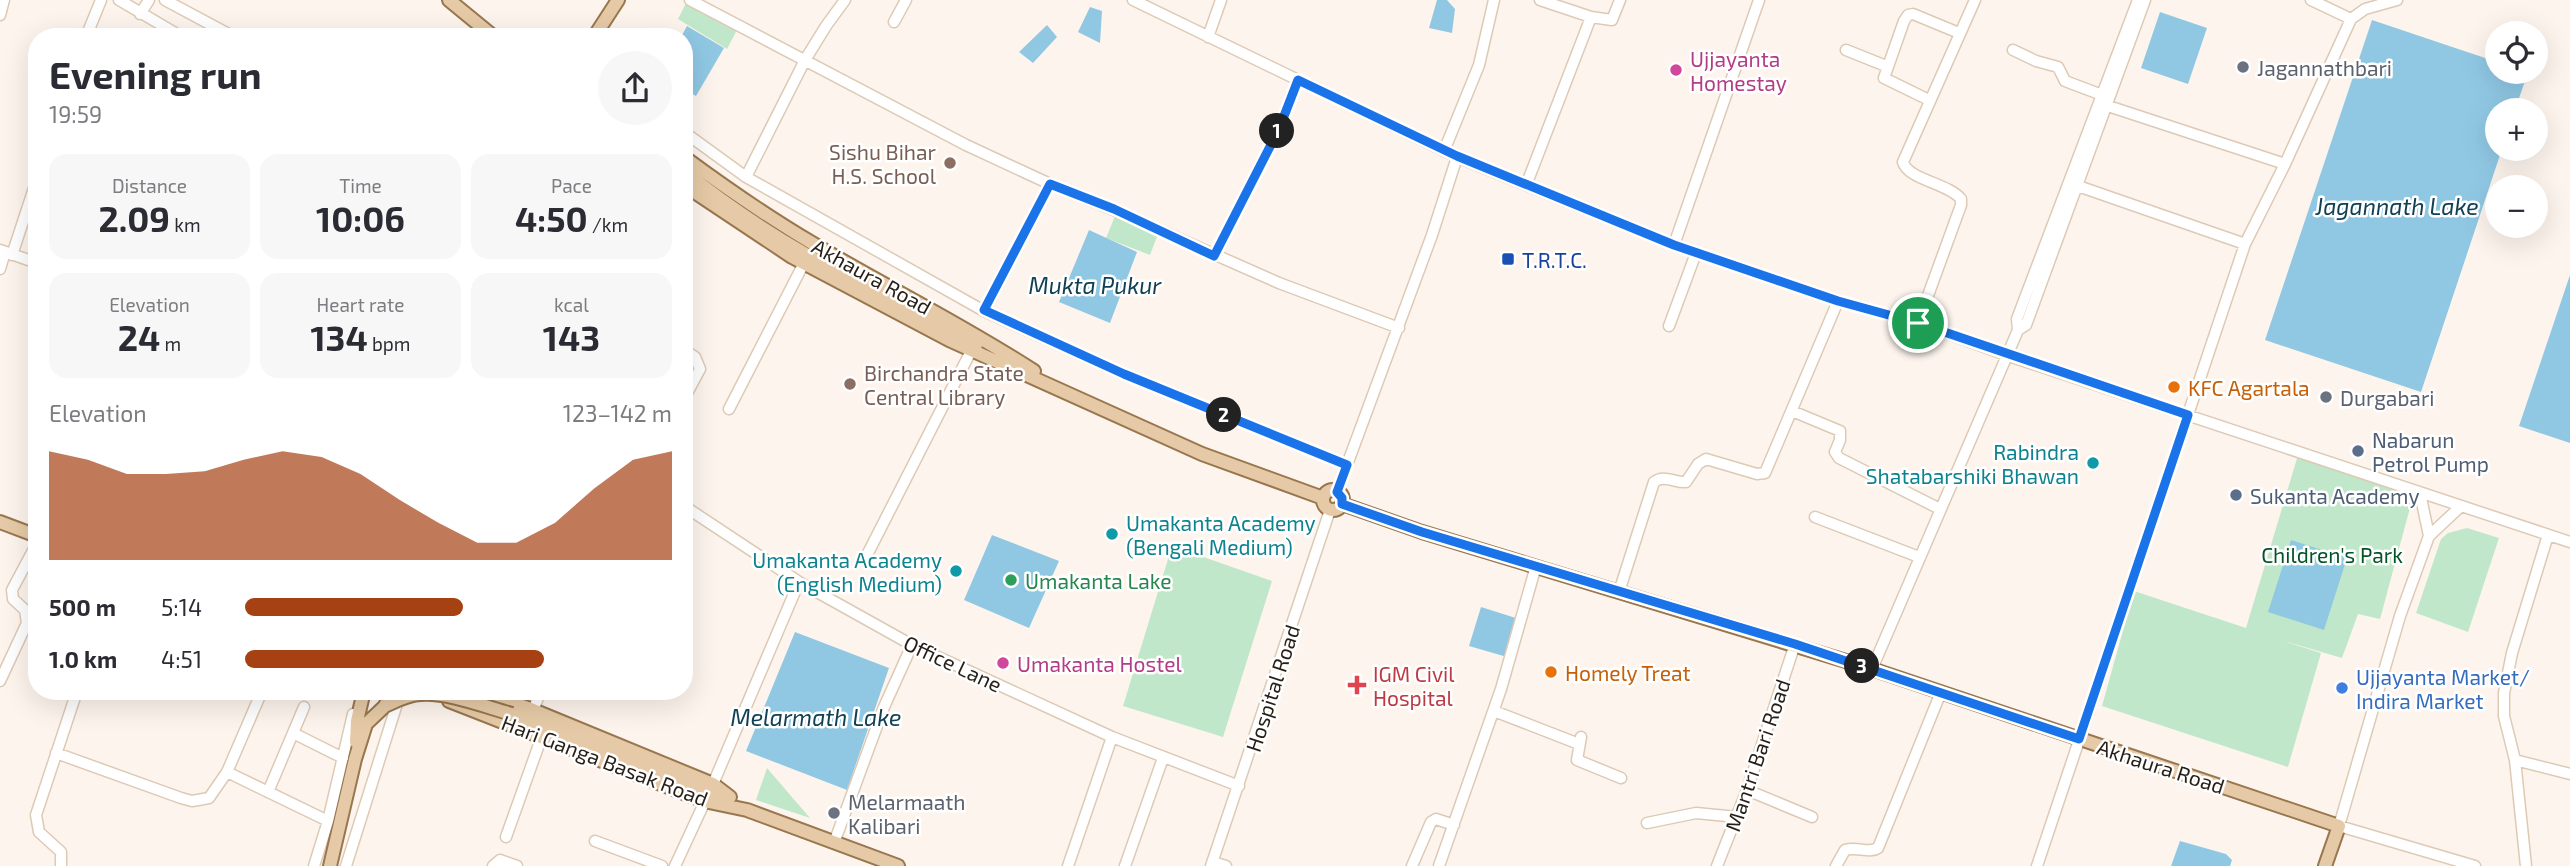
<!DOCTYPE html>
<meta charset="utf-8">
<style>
:root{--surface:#fff;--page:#f7f7f7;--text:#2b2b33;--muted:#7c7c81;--accent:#a64114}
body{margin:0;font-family:"Exo 2",sans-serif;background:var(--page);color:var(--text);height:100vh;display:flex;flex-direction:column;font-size:26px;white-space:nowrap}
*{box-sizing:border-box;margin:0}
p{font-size:23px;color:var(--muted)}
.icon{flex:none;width:38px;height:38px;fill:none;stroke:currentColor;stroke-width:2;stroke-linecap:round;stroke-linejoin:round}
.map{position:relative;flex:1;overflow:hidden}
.details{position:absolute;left:28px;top:28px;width:665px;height:672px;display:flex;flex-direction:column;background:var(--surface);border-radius:28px;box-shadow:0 7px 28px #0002}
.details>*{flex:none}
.buttons{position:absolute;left:2485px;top:21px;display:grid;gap:14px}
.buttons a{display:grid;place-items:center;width:63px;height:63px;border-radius:50%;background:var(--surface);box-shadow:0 7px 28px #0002;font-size:35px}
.pin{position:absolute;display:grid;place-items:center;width:60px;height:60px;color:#fff;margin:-30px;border:4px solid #fff;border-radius:50%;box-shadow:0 2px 7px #0007}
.km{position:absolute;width:35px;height:35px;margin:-18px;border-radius:50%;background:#222;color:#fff;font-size:19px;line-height:35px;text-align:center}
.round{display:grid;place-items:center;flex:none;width:74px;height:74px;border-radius:37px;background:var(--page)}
.overview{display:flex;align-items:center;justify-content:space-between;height:119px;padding:0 21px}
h1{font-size:38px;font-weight:700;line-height:52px}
.metrics{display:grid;grid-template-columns:repeat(3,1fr);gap:10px;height:119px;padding:7px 21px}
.metrics div{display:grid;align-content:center;border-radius:18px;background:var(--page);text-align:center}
.metrics b{font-size:35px;font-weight:700}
.metrics small{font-size:19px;font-weight:400}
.metrics p{font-size:19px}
.chart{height:196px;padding:14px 21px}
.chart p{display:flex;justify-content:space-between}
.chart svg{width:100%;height:126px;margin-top:7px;fill:var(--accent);opacity:.7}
ul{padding:0 21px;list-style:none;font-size:23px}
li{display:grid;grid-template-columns:112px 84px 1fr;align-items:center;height:52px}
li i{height:18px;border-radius:9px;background:var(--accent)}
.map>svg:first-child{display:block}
</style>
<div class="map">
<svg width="2570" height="866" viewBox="0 0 2570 866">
<rect width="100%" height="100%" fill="#fdf5ed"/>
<path fill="#c0e7c9" d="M686,3L737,30L727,49L678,19Z
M1115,216L1158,234L1150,255L1106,238Z
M2298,455L2414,493L2380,619L2358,614L2342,658L2284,641L2321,653L2288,767L2102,706L2134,591L2246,628Z
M2467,528L2499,538L2468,632L2416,613L2441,539L2448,533Z
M1172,546L1272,581L1223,737L1123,706Z
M767,768L810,818L756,800Z"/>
<path fill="#90c8e4" d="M1437,0H1447L1455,9L1452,33L1429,28Z
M1090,7L1102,11L1100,43L1078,32Z
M2160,12L2207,28L2188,84L2141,68Z
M2372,20L2497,62V72H2528L2515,110H2497V149H2502L2421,392L2265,340Z
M1047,25L1057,37L1033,63L1019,52Z
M687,26L724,48L696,96L684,89V37H681Z
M1089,230L1137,252L1110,323L1059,302Z
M2570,275V443L2519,426Z
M992,535L1059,561L1029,628L964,600Z
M2291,540L2347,558L2324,630L2268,612Z
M1481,607L1519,619L1507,657L1469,646Z
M795,632L889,668L847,790L746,751Z
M2180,841L2226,854L2232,860L2230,866H2171Z"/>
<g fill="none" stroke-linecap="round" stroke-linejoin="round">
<defs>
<path id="minor" d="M119,0L182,37
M165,0L234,37
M690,0L966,145L1050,184L1114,210L1279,283L1399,328
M1133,0L1457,157L1674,245L1838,301L1918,323L2006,355L2570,542
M1540,0L1591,17
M2311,0L2351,19
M140,14L149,0
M0,15L4,0
M894,22L906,0
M86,37L101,0
M1208,37L1221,0
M1846,50L1886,66
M2013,50L2036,61L2058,67L2065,81L2102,95
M1929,100L1884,78L1904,21L1908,15L1913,14L1959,33
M2105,105L2285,164
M684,132L746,177L984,311L1124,374L1347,465
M1444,151L1479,65L1494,0
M746,177L805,60L826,26L845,0
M1527,183L1591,17L1612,20L1620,0
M2078,186L2245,244
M1674,245L1759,0
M0,250L37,263
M12,255L37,179
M1214,256L1279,129L1298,80
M0,269L5,252
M984,311L1050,184
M1918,323L1961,205V199C1948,183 1908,180 1903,162L1975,0
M1669,326L1696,253
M2018,330L2026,325L2145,0
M684,350L695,357L700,369L684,399
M729,409L804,263
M1792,411L1840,431V440L1835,452L1839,458L1940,509
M1337,492L1432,235L1457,157
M2420,493L2429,536
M684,506L799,582L912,645L1112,737L1239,786
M2461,506L2429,536L2400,616L2339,826L2475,866
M1815,517L1919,557
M865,559L971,351
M1619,592L1654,482C1664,474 1675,483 1686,482L1698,464L1706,459L1757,474L1765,473L1838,301
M1872,669L2018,330L2017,319L2138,0
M0,681L27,623L25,610L13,599L12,590L37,543
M533,710L541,691
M1494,711L1579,744
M293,733L343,758
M1581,737L1577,760L1621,778
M56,753L181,798L192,801L209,798L227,772L262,691
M2515,760L2570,774
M227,772L328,821
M1747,790L1812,817
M268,792L304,707
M1647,823L1696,813L1737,817
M506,837L542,736
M595,841L662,866
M834,843L884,707L912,645
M1213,862L1226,866
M61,866V852L39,832L36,815L77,691
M314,866L328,821L353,714
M346,866L401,691
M493,866L500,860L517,866
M675,866L713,784L799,582
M1068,866L1112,737
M1125,866L1163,758
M1211,866L1330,510
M1412,866L1431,822L1436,819L1454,825
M1439,866L1501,689L1536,566
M1717,866L1747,790L1795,644
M1836,866L1845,850C1857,846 1869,854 1878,848L1941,692
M2037,866L2245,244L2285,164L2351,19L2365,9L2397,0
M2526,866L2515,760L2504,716V693L2512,653L2548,535"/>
<path id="major" d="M449,0L494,37
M594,37L618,0
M684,157C726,188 768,217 812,243C886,287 962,324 1034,371
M684,171C772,243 876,293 976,345
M684,185L792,257L949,340L1202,454L1323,498
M1323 500a10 10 0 1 1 20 0a10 10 0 1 1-20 0Z
M1342,504L1422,532L1872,669L2339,826L2325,866
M0,522L37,536
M481,691L533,710L713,784L730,797
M449,701L704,801L747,810L898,866
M504,711L724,800
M356,742L357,721L364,691
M330,866L355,759L366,724L385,706L392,691"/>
</defs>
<use href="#minor" stroke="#ddcab5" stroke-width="13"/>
<use href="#major" stroke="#98774f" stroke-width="16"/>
<use href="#minor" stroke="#fff" stroke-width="10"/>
<use href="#major" stroke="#e6caa7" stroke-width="12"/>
<defs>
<path id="major-bridge" d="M385,706C396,701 408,694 421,694C448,692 486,707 512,714"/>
</defs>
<use href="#major-bridge" stroke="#98774f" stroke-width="16" stroke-linecap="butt"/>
<use href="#major-bridge" stroke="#e6caa7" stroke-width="12"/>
</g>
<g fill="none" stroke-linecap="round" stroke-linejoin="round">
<defs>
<path id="route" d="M1298,80L1457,156L1674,245L1838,301L1918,323L2188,415L2079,739L1795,644L1422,532L1342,504V498L1337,492L1347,465L1124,374L984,310L1050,184L1114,209L1214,256L1279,129Z"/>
</defs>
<use href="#route" stroke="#fff" stroke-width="14"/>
<use href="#route" stroke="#1a73e8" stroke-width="9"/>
</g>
<g fill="#6b7280" stroke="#fff" stroke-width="2.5">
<circle cx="2243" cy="67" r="7"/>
<circle cx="2326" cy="397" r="7"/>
<circle cx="834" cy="813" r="7"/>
</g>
<g fill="#d1479c" stroke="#fff" stroke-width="2.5">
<circle cx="1676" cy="70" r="7"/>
<circle cx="1003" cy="663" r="7"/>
</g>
<g fill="#8d6e63" stroke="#fff" stroke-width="2.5">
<circle cx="950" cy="163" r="7"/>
<circle cx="850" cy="384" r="7"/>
</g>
<rect fill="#1a4fb4" stroke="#fff" stroke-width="2.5" x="1501" y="252" width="14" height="14" rx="3.5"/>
<g fill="#e8710a" stroke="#fff" stroke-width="2.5">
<circle cx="2174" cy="387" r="7"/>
<circle cx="1551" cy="672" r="7"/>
</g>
<g fill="#5c6f8a" stroke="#fff" stroke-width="2.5">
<circle cx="2358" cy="451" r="7"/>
<circle cx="2236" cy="495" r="7"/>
</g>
<g fill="#0f9aa8" stroke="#fff" stroke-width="2.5">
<circle cx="2093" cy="463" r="7"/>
<circle cx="1112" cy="534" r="7"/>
<circle cx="956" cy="571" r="7"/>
</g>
<circle fill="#2e9e5b" stroke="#fff" stroke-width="2.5" cx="1011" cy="580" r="7"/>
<path fill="#e0444e" stroke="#fff" stroke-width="2.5" d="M1353.5 674.5h7v7h7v7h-7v7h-7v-7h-7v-7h7z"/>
<circle fill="#3f7fe0" stroke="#fff" stroke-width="2.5" cx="2342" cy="688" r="7"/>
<g text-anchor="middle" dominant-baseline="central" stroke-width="5" stroke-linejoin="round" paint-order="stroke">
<g font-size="21" fill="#b23c85" stroke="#fff" text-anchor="start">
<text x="1690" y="58">Ujjayanta<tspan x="1690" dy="24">Homestay</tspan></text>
<text x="1017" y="663">Umakanta Hostel</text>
</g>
<g font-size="21" fill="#5b616d" stroke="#fff" text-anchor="start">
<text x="2257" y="67">Jagannathbari</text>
<text x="2340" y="397">Durgabari</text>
<text x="848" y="801">Melarmaath<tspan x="848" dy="24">Kalibari</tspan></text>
</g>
<g font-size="21" fill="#785e54" stroke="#fff" text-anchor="end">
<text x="936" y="151">Sishu Bihar<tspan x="936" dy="24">H.S. School</tspan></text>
<text x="864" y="372" text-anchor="start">Birchandra State<tspan x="864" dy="24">Central Library</tspan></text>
</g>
<g font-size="21" fill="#164399" stroke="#fff" text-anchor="start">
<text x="1522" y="259">T.R.T.C.</text>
</g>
<g font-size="21" fill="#261f17" stroke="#fff">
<text transform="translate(872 276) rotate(29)">Akhaura Road</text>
<text transform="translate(953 663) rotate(25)">Office Lane</text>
<text transform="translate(1272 688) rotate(-72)">Hospital Road</text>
<text transform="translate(1757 755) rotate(-71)">Mantri Bari Road</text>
<text transform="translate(605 760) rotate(21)">Hari Ganga Basak Road</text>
<text transform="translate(2161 766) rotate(18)">Akhaura Road</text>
</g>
<g font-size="21" fill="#c56008" stroke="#fff" text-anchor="start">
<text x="2188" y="387">KFC Agartala</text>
<text x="1565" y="672">Homely Treat</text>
</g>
<g font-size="21" fill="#4e5e75" stroke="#fff" text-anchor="start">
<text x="2372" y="439">Nabarun<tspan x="2372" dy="24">Petrol Pump</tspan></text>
<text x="2250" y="495">Sukanta Academy</text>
</g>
<g font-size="21" fill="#0d838f" stroke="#fff" text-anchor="end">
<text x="2079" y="451">Rabindra<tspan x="2079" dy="24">Shatabarshiki Bhawan</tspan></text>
<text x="1126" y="522" text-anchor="start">Umakanta Academy<tspan x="1126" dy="24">(Bengali Medium)</tspan></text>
<text x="942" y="559">Umakanta Academy<tspan x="942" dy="24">(English Medium)</tspan></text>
</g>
<g font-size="21" fill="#035327" stroke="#fff">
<text x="2332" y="554">Children's Park</text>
</g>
<g font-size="21" fill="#27864d" stroke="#fff" text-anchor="start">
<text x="1025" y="580">Umakanta Lake</text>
</g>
<g font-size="21" fill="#be3a42" stroke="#fff" text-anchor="start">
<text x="1373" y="673">IGM Civil<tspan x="1373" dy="24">Hospital</tspan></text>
</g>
<g font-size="21" fill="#366cbe" stroke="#fff" text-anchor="start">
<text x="2356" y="676">Ujjayanta Market/<tspan x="2356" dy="24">Indira Market</tspan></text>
</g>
<g font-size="23" font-style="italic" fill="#114054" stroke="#fff">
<text x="2397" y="206">Jagannath Lake</text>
<text x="1095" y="285">Mukta Pukur</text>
<text x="816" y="717">Melarmath Lake</text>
</g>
</g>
</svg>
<div class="buttons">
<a><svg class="icon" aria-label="locate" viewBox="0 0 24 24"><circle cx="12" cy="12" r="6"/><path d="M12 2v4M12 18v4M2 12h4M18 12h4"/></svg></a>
<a>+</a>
<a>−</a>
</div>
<div class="pin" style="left:1918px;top:323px;background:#1e9e55"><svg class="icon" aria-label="arrive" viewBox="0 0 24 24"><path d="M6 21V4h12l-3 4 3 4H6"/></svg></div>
<b class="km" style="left:1277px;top:131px">1</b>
<b class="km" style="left:1224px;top:415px">2</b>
<b class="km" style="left:1862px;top:666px">3</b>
<section class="details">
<div class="overview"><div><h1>Evening run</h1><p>19:59</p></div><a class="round"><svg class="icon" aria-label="share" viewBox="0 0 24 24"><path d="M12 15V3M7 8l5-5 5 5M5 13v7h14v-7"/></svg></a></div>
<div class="metrics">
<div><p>Distance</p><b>2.09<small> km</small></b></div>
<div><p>Time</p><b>10:06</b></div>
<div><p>Pace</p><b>4:50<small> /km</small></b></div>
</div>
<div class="metrics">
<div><p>Elevation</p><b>24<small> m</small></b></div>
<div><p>Heart rate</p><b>134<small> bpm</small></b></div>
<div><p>kcal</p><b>143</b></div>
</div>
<div class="chart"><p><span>Elevation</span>123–142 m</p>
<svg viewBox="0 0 160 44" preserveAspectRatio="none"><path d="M0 44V6L10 9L20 14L30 14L40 13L50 9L60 6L70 8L80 14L90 23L100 31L110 38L120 38L130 31L140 19L150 9L160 6V44z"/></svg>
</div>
<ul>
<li><b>500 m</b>5:14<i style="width:51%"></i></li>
<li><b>1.0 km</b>4:51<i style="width:70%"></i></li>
</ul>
</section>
</div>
